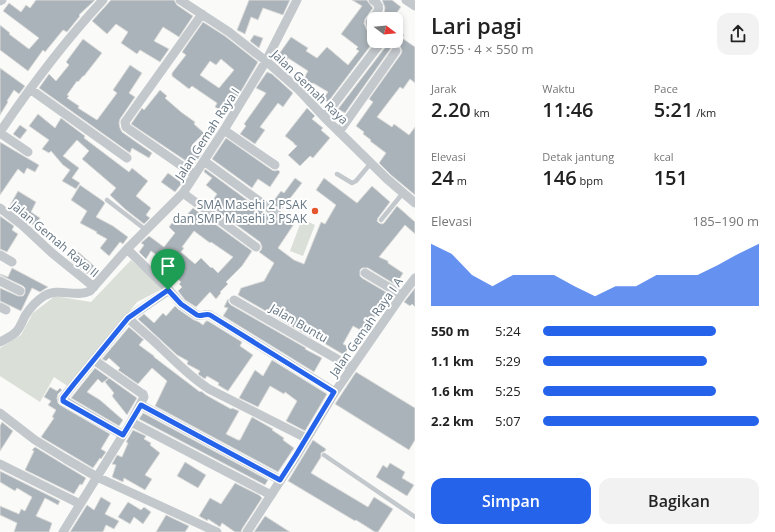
<!DOCTYPE html>
<html lang="id">
<meta charset="utf-8">
<style>
:root{--surface:#fff;--page:#f2f2f2;--text:#222;--muted:#767676;--accent:#2563eb}
body{margin:0;font-family:"Open Sans",sans-serif;background:var(--page);color:var(--text);height:100vh;display:flex;flex-direction:column;font-size:15px;white-space:nowrap}
*{box-sizing:border-box;margin:0}
p{font-size:13px;color:var(--muted)}
.icon{flex:none;width:22px;height:22px;fill:none;stroke:currentColor;stroke-width:2;stroke-linecap:round;stroke-linejoin:round}
.map{position:relative;flex:1;overflow:hidden}
.details{display:flex;flex-direction:column;background:var(--surface);width:360px}
.details>*{flex:none}
.needle{width:26px;rotate:106deg}
.fabs{position:absolute;left:367px;top:12px;display:grid;gap:8px}
.fabs a{display:grid;place-items:center;width:36px;height:36px;border-radius:8px;background:var(--surface);box-shadow:0 2px 6px #0003;font-size:20px}
.pin{position:absolute;display:grid;place-items:center;width:34px;height:34px;color:#fff;margin:-41px -17px;border-radius:50% 50% 50% 0;rotate:-45deg;box-shadow:0 0 4px #0007}
.pin .icon{rotate:45deg}
.round{display:grid;place-items:center;flex:none;width:42px;height:42px;border-radius:12px;background:var(--page)}
.overview{display:flex;align-items:center;justify-content:space-between;height:68px;padding:0 16px}
h1{font-size:22px;font-weight:600;line-height:30px}
.metrics{display:grid;grid-template-columns:repeat(3,1fr);gap:6px;height:68px;padding:4px 16px}
.metrics div{display:grid;align-content:center}
.metrics b{font-size:20px;font-weight:600}
.metrics small{font-size:11px;font-weight:400}
.metrics p{font-size:11px}
.chart{height:112px;padding:8px 16px}
.chart p{display:flex;justify-content:space-between}
.chart svg{width:100%;height:72px;margin-top:4px;fill:var(--accent);opacity:.7}
.primary-button{display:flex;gap:8px;margin-top:auto;padding:8px 16px}
.primary-button a{flex:1;height:46px;border-radius:12px;background:var(--accent);color:#fff;font-size:16px;font-weight:600;line-height:46px;text-align:center}
.primary-button a+a{background:var(--page);color:var(--text)}
ul{padding:0 16px;list-style:none;font-size:13px}
li{display:grid;grid-template-columns:64px 48px 1fr;align-items:center;height:30px}
li i{height:10px;border-radius:5px;background:var(--accent)}
main{display:flex;flex:1;min-height:0}
.map>svg:first-child{display:block}
</style>
<main>
<div class="map">
<svg width="415" height="532" viewBox="0 0 415 532">
<rect width="100%" height="100%" fill="#fafaf8"/>
<path fill="#dadfd7" d="M302,219L315,225L303,256L290,251Z
M131,260L164,288L137,302L69,387L54,377L40,402L0,376V348L21,335L33,313L55,296L91,302Z"/>
<path fill="#aab3b9" stroke="#dcdcda" fill-rule="evenodd" d="M36,0H95L79,15L80,16L67,32L63,30L45,52L43,50L28,71L0,50V25L10,33L9,34L29,49L39,38L3,11L9,3L21,12L26,5L30,8Z
M111,0H174L177,5L193,16L179,37L163,27L154,41L169,49L160,62L140,50L137,54L121,43L128,32L116,24L107,34L92,21Z
M249,0H290L283,15L263,8L258,20L251,17L245,34L237,30Z
M352,0H367L368,2L373,8L365,19L364,23L367,30L370,33L374,35V41L328,102L323,99L328,92L313,83L310,87L302,81L308,71L288,58L287,60L279,54L291,37L308,48L306,51L317,58L327,47L348,65L359,51L356,49L358,47L341,34L362,6Z
M382,0H392L401,7L392,19H384L381,17L384,13L385,8L384,5Z
M203,22L225,36L258,62L240,93L225,113L215,107L217,103L192,86L189,89L172,76V73L186,55L182,52ZM221,59L234,70L219,88L200,75L210,61L216,65Z
M396,30L404,35L402,38L415,47V83L410,79L403,89L400,87L377,117L392,127L394,124L409,135L415,127V195L391,175L379,163L386,153L370,141L371,140L363,134L364,132L356,126L373,102L369,99L401,54L402,51L400,46L396,45L391,48L345,113L338,109L387,45L388,41H396Z
M254,35L263,38L259,48L250,41Z
M83,39L102,53L84,76H83L78,82L77,81L67,95L69,96L67,98L79,106L78,108L97,120L117,93L113,90L130,65L142,73L129,93L135,97L120,119L119,123L120,128L122,132L152,153L149,158L132,148L130,153L39,88L49,74L56,81L69,65L66,62Z
M0,68L25,86L19,94L14,90L7,101L8,102L0,115Z
M267,72L272,74L293,93L283,107L278,103L260,127L265,130L255,144L240,134L246,126L244,124L266,93L256,88Z
M160,90L167,96L165,98L181,112L195,122L194,124L204,133L192,145L203,151L194,165L192,164V165L131,124L142,108L144,110Z
M307,108L315,116L312,119L323,128L321,130L330,138L313,158L310,156L300,166L288,155L297,146L294,144V143L285,136Z
M38,114L55,128L61,118L85,136L84,138L129,172L132,168L148,181L136,196L151,208L146,215L150,218L144,224L125,209L110,195L116,188L82,159L89,151L77,140L63,156L79,168L72,178L80,183L76,189L62,181L70,170L63,165L51,151L49,153L42,149L49,140L29,126Z
M20,125L27,130L20,139L13,134Z
M226,138L272,170L275,171L278,170L280,172L270,187L258,179L252,188L212,159Z
M0,142L39,165L35,172L27,168L24,174L18,169L0,195Z
M205,169L273,219L279,220L282,216L294,224L278,248L294,260L304,264L321,222L325,224L336,205L316,190L324,178L357,203L372,186L390,202L378,218L377,221L379,223L382,224L384,223L397,206L415,222V234L405,225L379,257L388,261V263L403,273L396,285L368,268H362L360,270V276L362,278L391,295L382,310L380,308L372,321L371,320L364,332L353,326L343,344L349,347L344,355L312,336V338L238,295L241,288L264,281L274,263L259,252L261,250L262,247L260,242L209,205L217,194L206,185L212,178L204,172Z
M168,173L182,183L175,192L161,182Z
M295,178L302,183L281,210L272,203L281,191L284,193Z
M80,185L103,201L105,203L96,217L113,226L128,237L123,244L120,242L109,256L100,248L107,239L96,233L97,232L80,223L87,211L71,200Z
M18,191L36,202L31,212L40,218L35,226L28,222L9,207Z
M193,208L252,251L242,266L226,282L228,284L220,292L221,293L216,299L210,292L196,307L185,300L178,291L182,287L179,284L181,282L173,275L175,273L165,263L166,262L151,251L146,259L139,252L144,245L141,243L149,236L164,247L175,233L169,227L174,220L179,224ZM194,231L210,243L211,242L233,257L218,273L212,267L211,268L201,258L195,264L181,252L184,248L182,247Z
M0,216L14,226L12,230L18,234L7,252L0,249Z
M76,250L94,266L87,274L69,259Z
M12,268L48,287L40,292L32,288L21,311L0,301V288L18,296H23L25,293V288L23,286L0,275V274L8,277Z
M415,288V307L412,304L410,306L404,302Z
M228,299L229,303L231,305L306,348L305,349L322,358L314,372L223,316L228,308L224,307Z
M175,306L178,309L194,320L199,322L203,325L206,321H208L242,342L240,346L253,355L228,391L218,385L219,383L207,376L205,379L199,375L198,374L200,371L187,364L188,361L177,355L138,319L144,314L154,323L163,313L166,316Z
M129,327L144,340H143L139,345L154,356V357L200,392L201,391L206,395L231,409L232,408L239,411L226,434L238,440H240L252,417L273,429L272,430L284,438L283,440L294,448L278,472L155,406L167,381L152,368L138,384L118,370L120,368L109,358L106,361L102,359Z
M272,360L327,394L305,431L286,421L297,401L285,392L284,394L270,386L258,407L239,398L255,370L263,376Z
M95,368L109,378L102,383L98,379L87,392L100,400L123,420L119,426L71,398Z
M356,372L415,408V440L409,450L335,404Z
M109,378L137,398L127,415L112,396L114,393L105,382Z
M50,387L57,391L60,388L62,390L58,394L57,398L58,403L60,405L110,434L101,449L106,452L101,459L100,458L93,468L41,437L54,418L52,417L56,410L48,405L51,401L44,397Z
M143,413L147,415L268,480L265,485L139,419Z
M2,422L13,431L0,451V426Z
M133,430L146,436L144,439L151,443L150,445L160,453L145,475L152,479L145,490L124,478L123,482L112,477L116,465L112,464L117,455L122,457L128,443L126,442Z
M313,440L326,449L325,451L321,453V457L311,473L368,507L374,497L393,509L378,532H375L356,520L355,521L288,481Z
M35,447L86,478L82,485L80,484L74,494L25,470L34,451L32,450Z
M185,462L206,475L198,488L177,476Z
M390,463L405,472L402,478L414,485L407,496L376,477L383,465L387,468Z
M0,471L60,501L58,505L45,498L36,516L52,523L49,532H14L17,523L0,515V506L19,514L21,509L25,511L32,497L17,488L15,491L0,482Z
M235,483L259,495L262,498L242,529L241,532H235L222,523L220,527L208,519L207,521L206,520L199,516L210,498L221,504Z
M101,497L111,503L105,514L119,521L114,529L106,525L103,532H70L87,505L94,510Z
M128,502L141,510L144,507L151,512L143,524L134,517L130,524L118,517Z
M166,515L189,526L185,532H156Z
M265,516L290,532H254Z"/>
<g fill="none" stroke-linecap="round" stroke-linejoin="round">
<path stroke="#c3c8cc" stroke-width="4.5" d="M337,174L352,183L356,181L371,163
M107,200L146,230
M381,220L403,193
M324,455L415,517"/>
<path stroke="#c3c8cc" stroke-width="9" d="M180,0L229,32L266,61L298,89L324,117L387,179L415,203
M373,0C385,8 375,14 370,22L371,26L374,29
M406,0L415,6
M0,1L2,0
M30,89L127,158
M324,117L382,41
M224,130L275,165
M0,132C31,86 65,41 103,0
M339,132L396,51
M0,133L28,152
M204,161L277,214
M195,175L130,130L126,127L125,122L202,14
M183,193L256,247
M0,208L22,225L52,253L94,287
M0,255L12,262
M365,273L402,295
M0,281L20,291
M169,290L181,304L197,315C202,317 205,313 210,315L335,392
M234,300L351,367
M0,307L6,310
M128,318C138,328 149,336 159,346C175,361 190,377 209,389L306,438
M0,342C5,339 11,337 16,332C20,328 22,322 25,316C30,308 36,301 44,296C59,287 76,298 90,291L127,249L183,193L224,130L266,61L297,0
M141,405L280,480
M0,413L35,440L66,459L97,477L217,532
M131,422L271,495
M123,435L63,400V398L74,384L128,318L169,290L127,249
M0,464L80,504
M63,532L131,422L144,397L143,394L141,393L94,360
M247,532L297,455L335,392L402,295L415,278"/>
</g>
<g fill="none" stroke-linecap="round" stroke-linejoin="round">
<defs>
<path id="route" d="M168,290L181,304L197,315C202,317 205,313 210,315L334,392L296,455L280,480L141,405L123,435L63,401V398L74,384L128,318Z"/>
</defs>
<use href="#route" stroke="#fff" stroke-width="8"/>
<use href="#route" stroke="#2563eb" stroke-width="5"/>
</g>
<circle fill="#e4572e" stroke="#fff" stroke-width="1.5" cx="315" cy="211" r="4"/>
<g text-anchor="middle" dominant-baseline="central" stroke-width="4" stroke-linejoin="round" paint-order="stroke">
<g font-size="12" fill="#657683" stroke="#fff">
<text transform="translate(310 87) rotate(44)">Jalan Gemah Raya</text>
<text transform="translate(207 134) rotate(-57)">Jalan Gemah Raya I</text>
<text transform="translate(55 239) rotate(40)">Jalan Gemah Raya II</text>
<text transform="translate(299 323) rotate(30)">Jalan Buntu</text>
<text transform="translate(366 327) rotate(-55)">Jalan Gemah Raya I A</text>
</g>
<g font-size="12" fill="#657683" stroke="#fff" text-anchor="end">
<text x="307" y="204">SMA Masehi 2 PSAK<tspan x="307" dy="14">dan SMP Masehi 3 PSAK</tspan></text>
</g>
</g>
</svg>
<div class="fabs">
<a><svg class="needle" viewBox="-14 -14 28 28"><path d="M0-13l5 13h-10z" fill="#e53935"/><path d="M0 13l5-13h-10z" fill="#767676"/></svg></a>
</div>
<div class="pin" style="left:168px;top:290px;background:#1e9e55"><svg class="icon" aria-label="arrive" viewBox="0 0 24 24"><path d="M6 21V4h12l-3 4 3 4H6"/></svg></div>
</div>
<section class="details">
<div class="overview"><div><h1>Lari pagi</h1><p>07:55 · 4 × 550 m</p></div><a class="round"><svg class="icon" aria-label="share" viewBox="0 0 24 24"><path d="M12 15V3M7 8l5-5 5 5M5 13v7h14v-7"/></svg></a></div>
<div class="metrics">
<div><p>Jarak</p><b>2.20<small> km</small></b></div>
<div><p>Waktu</p><b>11:46</b></div>
<div><p>Pace</p><b>5:21<small> /km</small></b></div>
</div>
<div class="metrics">
<div><p>Elevasi</p><b>24<small> m</small></b></div>
<div><p>Detak jantung</p><b>146<small> bpm</small></b></div>
<div><p>kcal</p><b>151</b></div>
</div>
<div class="chart"><p><span>Elevasi</span>185–190 m</p>
<svg viewBox="0 0 160 44" preserveAspectRatio="none"><path d="M0 44V6L10 12L20 25L30 32L40 25L50 25L60 25L70 32L80 38L90 32L100 32L110 25L120 25L130 25L140 19L150 12L160 6V44z"/></svg>
</div>
<ul>
<li><b>550 m</b>5:24<i style="width:80%"></i></li>
<li><b>1.1 km</b>5:29<i style="width:76%"></i></li>
<li><b>1.6 km</b>5:25<i style="width:80%"></i></li>
<li><b>2.2 km</b>5:07<i style="width:100%"></i></li>
</ul>
<div class="primary-button"><a>Simpan</a><a>Bagikan</a></div>
</section>
</main>
